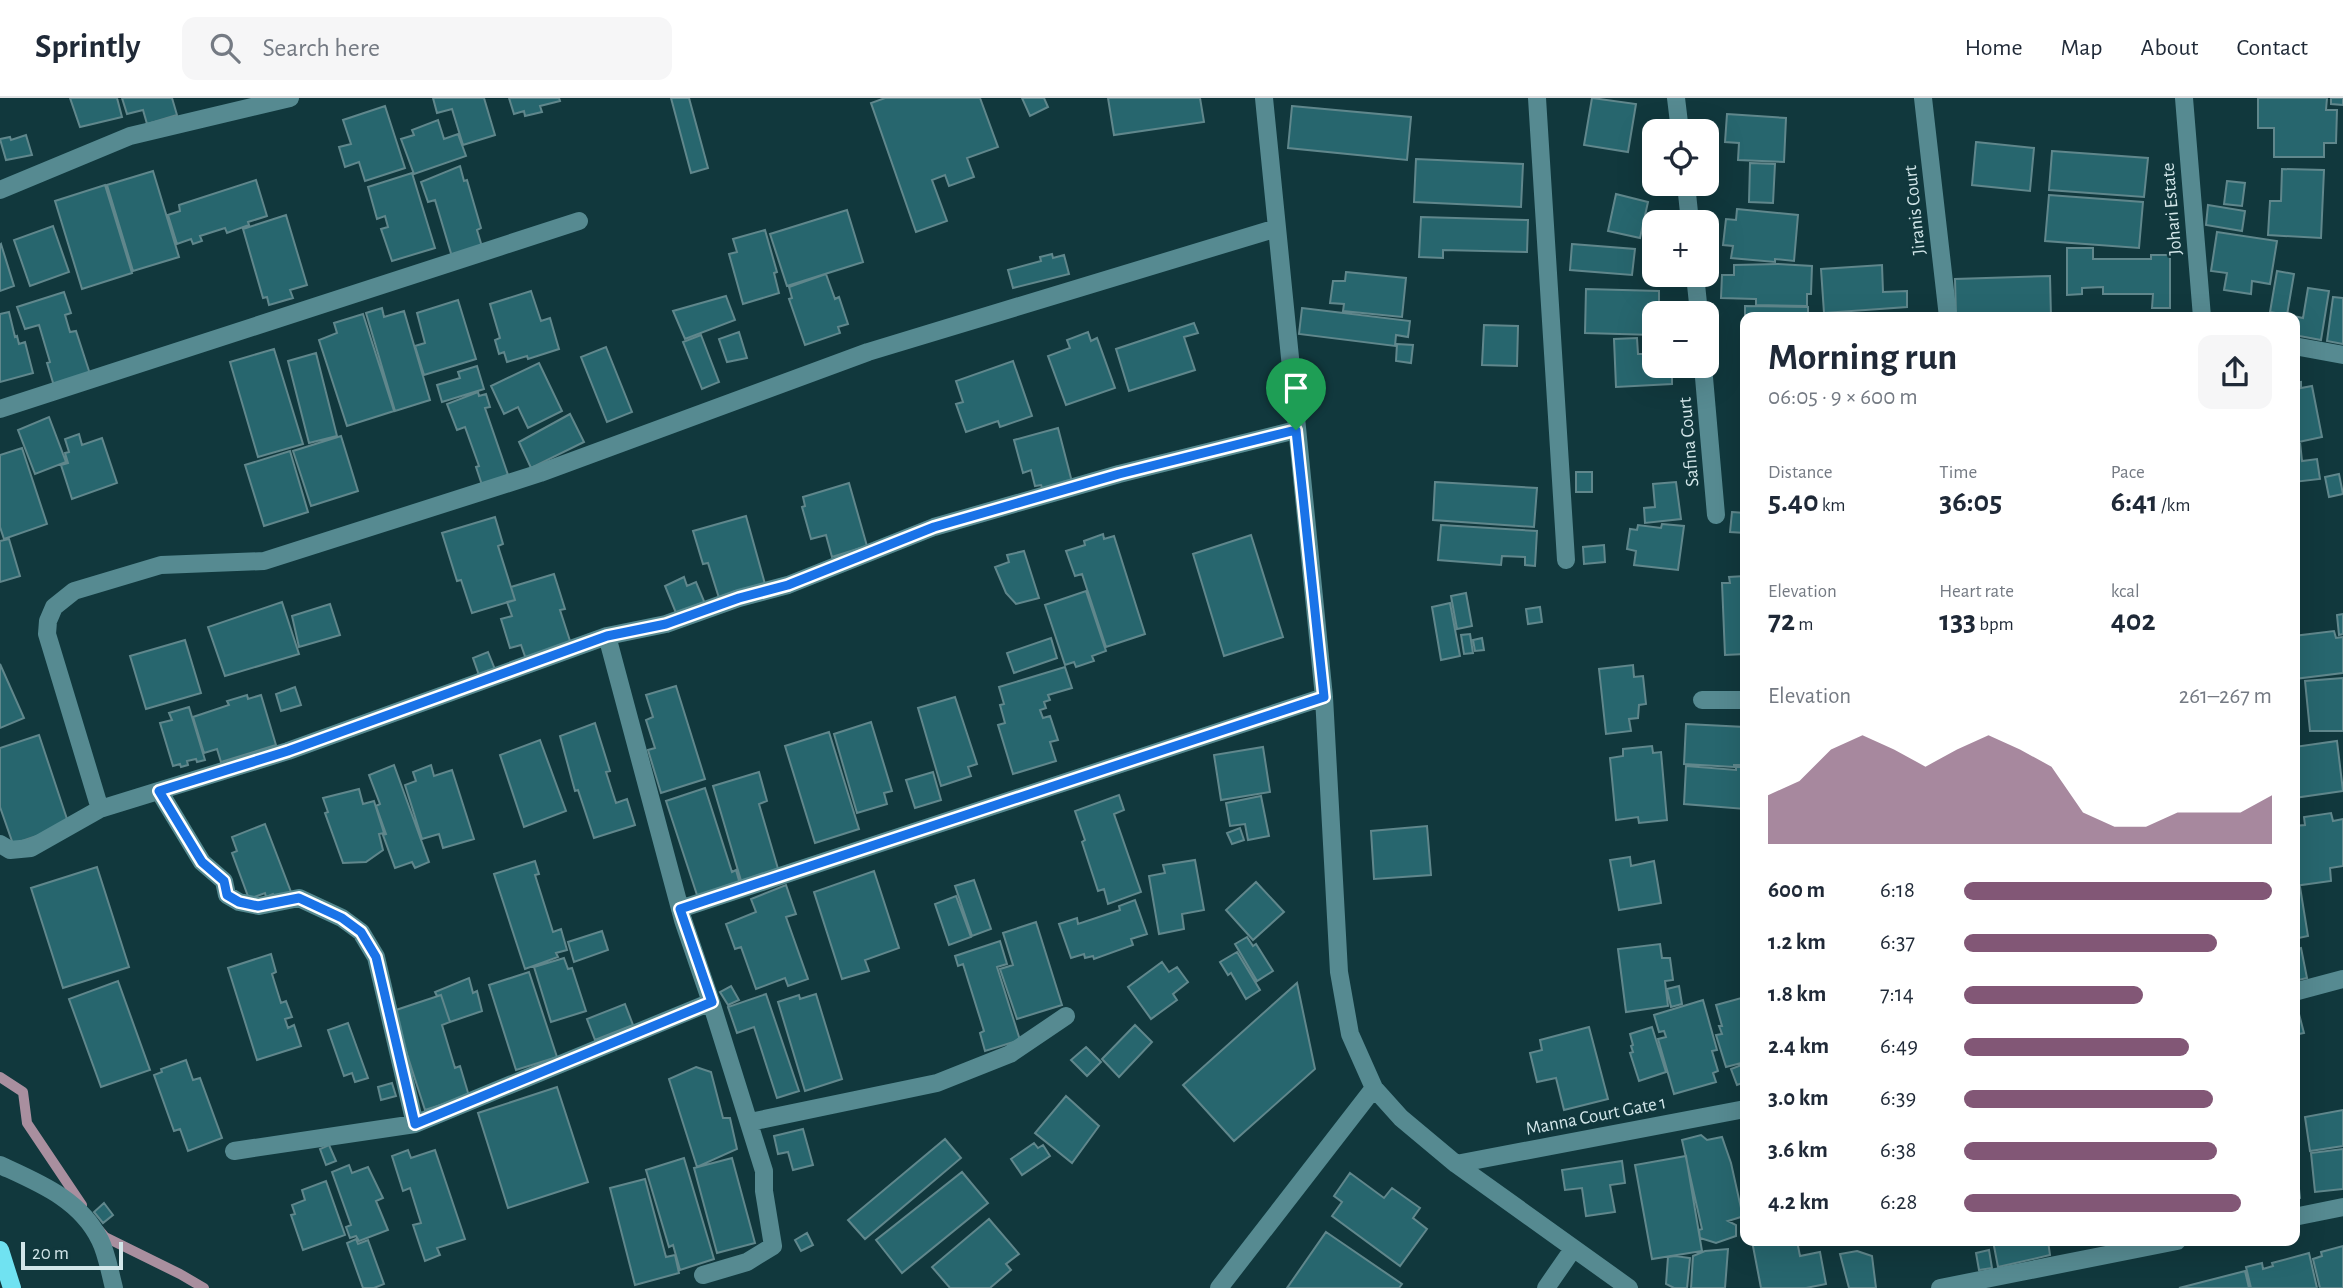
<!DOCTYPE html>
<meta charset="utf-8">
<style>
:root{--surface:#fff;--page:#f6f6f7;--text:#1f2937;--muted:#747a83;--line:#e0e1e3;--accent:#825776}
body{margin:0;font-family:"Alegreya Sans",sans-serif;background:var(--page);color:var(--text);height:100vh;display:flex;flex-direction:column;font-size:26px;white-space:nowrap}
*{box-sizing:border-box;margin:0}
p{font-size:23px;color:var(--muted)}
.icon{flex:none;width:38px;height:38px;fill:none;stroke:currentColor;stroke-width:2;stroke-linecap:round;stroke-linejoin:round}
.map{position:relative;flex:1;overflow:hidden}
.side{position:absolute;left:1740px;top:214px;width:560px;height:934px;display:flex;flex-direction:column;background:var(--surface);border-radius:14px;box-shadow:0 7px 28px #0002}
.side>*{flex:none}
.controls{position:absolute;left:1642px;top:21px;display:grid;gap:14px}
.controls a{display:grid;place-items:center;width:77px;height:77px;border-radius:14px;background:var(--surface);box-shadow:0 7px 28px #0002;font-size:35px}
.scale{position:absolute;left:21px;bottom:18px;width:102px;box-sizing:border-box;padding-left:7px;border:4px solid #d2e6e9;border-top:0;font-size:19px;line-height:24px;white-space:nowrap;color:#d2e6e9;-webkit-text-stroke:5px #11383d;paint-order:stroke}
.pin{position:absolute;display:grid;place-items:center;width:60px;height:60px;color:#fff;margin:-72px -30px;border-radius:50% 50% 50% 0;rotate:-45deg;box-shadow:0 0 7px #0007}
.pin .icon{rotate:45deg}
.round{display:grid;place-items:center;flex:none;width:74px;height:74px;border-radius:14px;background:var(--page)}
.headline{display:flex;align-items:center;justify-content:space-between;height:119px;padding:0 28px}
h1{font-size:38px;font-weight:700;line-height:52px}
.metrics{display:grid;grid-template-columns:repeat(3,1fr);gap:10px;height:119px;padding:7px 28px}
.metrics div{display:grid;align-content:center}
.metrics b{font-size:30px;font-weight:700}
.metrics small{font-size:19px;font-weight:400}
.metrics p{font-size:19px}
.chart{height:196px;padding:14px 28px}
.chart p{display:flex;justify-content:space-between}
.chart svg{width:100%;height:126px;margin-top:7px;fill:var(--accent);opacity:.7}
ul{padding:0 28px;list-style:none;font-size:23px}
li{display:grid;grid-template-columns:112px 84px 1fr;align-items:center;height:52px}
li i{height:18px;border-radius:9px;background:var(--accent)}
header{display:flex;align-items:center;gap:42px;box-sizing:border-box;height:98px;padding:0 35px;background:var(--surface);border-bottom:2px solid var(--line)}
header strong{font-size:33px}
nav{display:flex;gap:38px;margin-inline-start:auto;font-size:24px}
.search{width:490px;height:63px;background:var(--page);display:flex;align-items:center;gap:18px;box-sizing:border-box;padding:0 24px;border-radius:14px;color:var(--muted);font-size:26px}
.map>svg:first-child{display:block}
</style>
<header>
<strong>Sprintly</strong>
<div class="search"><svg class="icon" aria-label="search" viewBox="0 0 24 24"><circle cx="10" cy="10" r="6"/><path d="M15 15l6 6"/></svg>Search here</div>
<nav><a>Home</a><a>Map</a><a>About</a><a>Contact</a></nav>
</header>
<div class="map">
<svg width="2343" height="1190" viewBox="0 0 2343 1190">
<rect width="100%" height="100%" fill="#11383d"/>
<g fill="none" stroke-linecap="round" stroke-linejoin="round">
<path stroke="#a98f9f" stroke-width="10" d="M0,979L23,994L27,1025L82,1107
M99,1132L105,1139L180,1176L204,1190"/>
</g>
<path fill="#27666e" stroke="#60878c" stroke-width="2" d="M70,0H117L122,19L80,29Z
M122,0H172L177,17L147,26L143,12L127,16Z
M433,0H484L495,37L463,47L452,11L437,15Z
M509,0H559L560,3L540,8L542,14L525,18L524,13L514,16Z
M671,0H689L708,70L691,75Z
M885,0H980L998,49L967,60L974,79L949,88L945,77L932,82L947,123L916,134L871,5Z
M1022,0H1044L1048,9L1030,18Z
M1108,0H1200L1204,24L1114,37Z
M1592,0L1636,6L1628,54L1584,47Z
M2258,0H2327L2326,12H2337L2336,45H2324V59H2274V30H2258Z
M2331,0H2343V7L2331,6Z
M385,8L405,70L365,83L359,64L345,69L339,49L351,46L343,22Z
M1292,8L1411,19L1407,62L1288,50Z
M1727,16L1786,20L1784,64L1738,62L1739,45L1725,44Z
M438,22L444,41L458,36L466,58L414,76L401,41L414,37L412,32Z
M26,37L32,57L6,62L0,41L10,39L11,42Z
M1976,44L2034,50L2030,93L1972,87Z
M2052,53L2148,60L2144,99L2049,92Z
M1416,61L1523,66L1521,109L1414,104Z
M1750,65L1775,66L1773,105L1749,104Z
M460,68L464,83L467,82L481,130L477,132L483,152L453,162L435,102L428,104L421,84Z
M2282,71L2324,72L2321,140L2268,137L2270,103H2281Z
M153,73L179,159L133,173L107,87Z
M412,75L435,150L392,163L381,131L388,129L385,118L377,121L368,89Z
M256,82L267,118L248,124L249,127L227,135L225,130L200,138L202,143L193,146L191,141L177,146L168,117L180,113L179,107Z
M2227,83L2245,85L2242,108L2224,106Z
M105,87L132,175L82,191L55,103Z
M1616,96L1648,104L1640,140L1608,133Z
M2049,97L2143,104L2139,150L2045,143Z
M2208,107L2245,113L2242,133L2206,127Z
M1737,111L1798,117L1794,163L1775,161V164L1731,160L1733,148L1723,147L1726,121L1736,122Z
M847,112L863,164L787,188L770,136Z
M286,117L307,187L290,192L293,200L269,207L267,199L263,200L243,131Z
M1421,119L1528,122L1527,154L1443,152V160L1419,159Z
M53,128L69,174L30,188L14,142Z
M765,132L777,174L774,175L779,195L743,206L729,156L737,154L733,141Z
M2217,134L2277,143L2270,186L2252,183L2251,196L2224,192L2227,175L2211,173Z
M1,146L14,188L0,193V147Z
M1572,146L1635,151L1632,177L1570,172Z
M2067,150H2093V161H2151V157H2170V210H2152L2153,196H2103V189L2082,190V196L2067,197Z
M1052,156L1053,160L1064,157L1069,176L1013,190L1008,172L1041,163L1040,159Z
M1778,166L1812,168L1811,196H1807V208L1756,207V201L1721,200L1722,177H1734V167Z
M1882,167L1883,194L1907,193V209L1824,215L1821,171Z
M2277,173L2294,176L2287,217L2270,214Z
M1346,174L1406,180L1402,219L1343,213L1344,206L1330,205L1333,183H1345Z
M826,176L835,201L839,199L848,226L838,229L840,235L805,247L789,201L792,200L789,189Z
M2050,178L2051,219H1956L1955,181Z
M2308,190L2329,193L2321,242L2294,237V219H2288V217L2303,220Z
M1586,191L1659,193V215H1654V237L1585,235Z
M531,193L541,223L550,220L559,251L528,261L527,258L507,264L504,254L499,256L495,242L500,240L490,206Z
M64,194L71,215L65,217L70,234L76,233L90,276L54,288L47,265L50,264L39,227L25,231L17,209Z
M726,198L735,222L685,241L673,213Z
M2333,199L2343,200V246L2327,243Z
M458,202L476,261L424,277L415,248L425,245L417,215Z
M1745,208L1808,209V219H1745Z
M382,210L384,219L404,213L430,302L395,313L366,215Z
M1302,210L1410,223L1408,239L1396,237L1395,248L1299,236Z
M9,214L15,239L17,238L19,246L25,244L33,275L0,284V216Z
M363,216L394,313L347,328L319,242L337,235L334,225Z
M1194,225L1198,235L1184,239L1195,272L1129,293L1116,251Z
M1484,227L1518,228L1517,268L1482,267Z
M739,234L747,260L727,264L719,241Z
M1088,234L1091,243L1097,240L1115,290L1066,307L1048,258L1070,250L1067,242Z
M701,237L719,284L702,291L683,244Z
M1637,240L1638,256H1654V268H1672V286L1616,289L1614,241Z
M1397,246L1413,247L1411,265L1396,263Z
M606,249L632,314L607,324L581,259Z
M274,251L303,346L258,359L230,264Z
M316,255L337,338L309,345L288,263Z
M1013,263L1032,318L1000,329L998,323L966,334L956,306L963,304L956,283Z
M539,265L562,313L528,330L518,309L504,316L491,288Z
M477,268L484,291L442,304L437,287L460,280L458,274Z
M2301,284V290L2312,288L2322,339L2294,345V285Z
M478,294L479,298L486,296L490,309L485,310L508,377L482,387L476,369L479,368L465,329L457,332L447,306Z
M570,316L584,344L531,370L519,344Z
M49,319L66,364L35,376L18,332Z
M1058,330L1072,384L1043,392L1041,387L1035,388L1031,372L1023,375L1014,342Z
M79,336L82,347L102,340L117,385L72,401L61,367L68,365L65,355L69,354L65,341Z
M341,338L358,393L311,408L293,353Z
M2300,344L2302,363L2317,361L2320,381L2294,384V345Z
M22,350L47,426L4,441L0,429V357Z
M290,353L308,414L264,428L245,367Z
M1576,374H1592V394H1576Z
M2339,376L2343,396L2329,399L2325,379Z
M1435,384L1537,390L1534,429L1433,422Z
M1676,384L1681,421L1645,425L1644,410L1655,409L1653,386Z
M849,385L867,448L832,459L826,437L811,441L802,409L805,408L803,399Z
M1732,414L1745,415V435L1730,434Z
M746,418L765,486L719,500L708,465L703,466L693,433Z
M495,419L503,446L498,448L515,502L472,515L461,482L457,483L442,435Z
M1662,426L1684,428L1678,472L1634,467L1636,453L1627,451L1630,431L1637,432L1638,427L1661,430Z
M1441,427L1537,433L1535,468L1525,467V459L1502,458L1501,467L1438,462Z
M1103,436L1104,441L1114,438L1145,536L1106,549L1082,476L1075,478L1066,453L1085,447L1084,443Z
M1251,437L1283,539L1224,558L1193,456Z
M9,441L20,478L0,484V443Z
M1604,447L1605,464L1584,466L1583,449Z
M1024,453L1039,500L1016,506L1006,495L995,469L1009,464L1007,457Z
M554,476L565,511L560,512L572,549L527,564L521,547L510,550L501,521L512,518L507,504L515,502L511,489Z
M1745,478V556L1725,557L1722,485H1730L1729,479Z
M684,479L687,488L696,484L706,508L678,520L665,488Z
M1086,493L1106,553L1092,558L1094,563L1076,569L1074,564L1065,567L1045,507Z
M1466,495L1472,528L1457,531L1451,498Z
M282,504L299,556L225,578L208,529Z
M1450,505L1460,558L1441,562L1432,509Z
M330,506L340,537L299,549L292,518Z
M1540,509L1542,524L1528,526L1526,511Z
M2343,516V536L2339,537L2337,517Z
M2334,533L2336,540L2343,539V575L2294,581V538Z
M1470,536L1473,555L1464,556L1461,537Z
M1051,540L1057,560L1014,575L1007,555Z
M1482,540L1484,552L1475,553L1473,542Z
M185,542L201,595L146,611L130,558Z
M488,554L496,574L480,580L473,560Z
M0,566L24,620L0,630Z
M1633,567L1634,579L1643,578L1646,606L1639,607L1638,620L1629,621L1631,633L1606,636L1599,571Z
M1065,569L1072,590L1048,597L1050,602L1044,604L1046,610L1040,612L1043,620L1050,618L1058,642L1050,644L1056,663L1013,676L998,627L1005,625L1000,607L1004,606L999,589Z
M2343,580V633H2310L2305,583Z
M676,588L705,681L661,695L648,652L655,650L646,622L653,619L646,597Z
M295,589L301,607L281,613L276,596Z
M247,597L248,601L261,597L276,647L221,664L217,651L204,655L193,619L229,607L227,603Z
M955,599L977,666L968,669L971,678L941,688L918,610Z
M189,609L205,662L197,664L196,661L187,663L188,667L181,669L180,666L173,668L160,625L172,622L169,615Z
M871,624L892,693L884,695L887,706L857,715L834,636Z
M595,625L610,673L606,674L616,705L627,701L635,727L594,740L578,692L575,693L560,638Z
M1686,626L1745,629V667H1734V669L1684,666Z
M829,634L859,731L815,745L785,648Z
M39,637L69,727L13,746L0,709V650Z
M540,642L566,713L524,729L500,657Z
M2337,643L2343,693L2294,700V649Z
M1652,648L1653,655L1661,654L1667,722L1639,725L1638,719L1616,722L1610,660L1623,658V651Z
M1263,649L1270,694L1221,702L1214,657Z
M394,667L429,764L415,770L412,764L395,770L383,737L386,736L376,708L380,706L369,677Z
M431,667L434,678L452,672L474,741L443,750L439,736L422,741L405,687L416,683L413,674Z
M1686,668L1736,672V669H1745V711L1684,706Z
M759,674L767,703L759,706L779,774L742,786L713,688Z
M933,674L941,702L915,710L906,682Z
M705,690L732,774L736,772L740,786L698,800L666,703Z
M359,691L363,706L374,703L384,735L379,736L383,752L366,764L343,765L325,715L328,714L323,700Z
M1119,697L1124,712L1114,716L1141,794L1108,806L1104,791L1098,793L1082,744L1085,742L1075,713Z
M1261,698L1269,738L1248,742L1245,726L1230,728L1226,705Z
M2331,715L2333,723L2343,721V768L2330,770L2331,783L2294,788V728L2305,727L2304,719Z
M265,726L291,794L275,801L273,796L266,799L265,795L249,801L232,755L237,753L232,739Z
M1427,728L1431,777L1374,781L1371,733Z
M1240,730L1244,742L1232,746L1227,735Z
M1630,759L1631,768L1654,763L1661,805L1619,812L1610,762Z
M1195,762L1204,812L1182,816L1184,831L1159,836L1149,778L1165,775L1163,767Z
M535,763L539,776L535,777L553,834L561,831L567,852L556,855L558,859L525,871L494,776Z
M97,769L129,869L63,890L31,790Z
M874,773L899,850L865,862L869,873L842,881L814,794Z
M974,782L991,831L972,838L955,788Z
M1256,784L1284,814L1253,842L1226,812Z
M786,787L796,816L786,819L808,881L788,888L785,880L756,891L741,849L735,851L726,826L756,814L751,801Z
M2300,789L2308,838L2294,841V790Z
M956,798L971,839L949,847L935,806Z
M1135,802L1147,836L1131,841L1133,847L1094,861L1093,858L1085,860L1084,856L1071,860L1059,826L1077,820L1078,826L1120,812L1119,808Z
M1036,824L1062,907L1017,921L1000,871L1013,867L1003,835Z
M602,833L608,852L574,864L568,844Z
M1247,839L1253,848L1256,846L1273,873L1257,883L1235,846Z
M1000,843L1007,866L997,869L1020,942L985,953L980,935L984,933L963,866L958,868L955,858Z
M1660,846L1662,860H1670L1673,882L1665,883L1668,908L1626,914L1618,851Z
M2301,850L2307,880L2294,883V852Z
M1237,854L1260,892L1246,901L1231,875L1228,877L1220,864Z
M271,856L276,874L272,876L281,905L286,903L292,919L285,921L288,930L294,927L301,948L257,962L228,870Z
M564,860L568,871L572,870L586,913L551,924L534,869Z
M1162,864L1169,874L1177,869L1188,884L1173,896L1177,902L1151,921L1128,889Z
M529,874L557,959L516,972L489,887Z
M469,880L473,895L477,893L482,913L450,924L441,897L437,898L435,894Z
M118,883L150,972L101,989L69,901Z
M1297,885L1315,971L1234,1043L1183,987Z
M731,888L739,902L728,907L720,894Z
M1679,888L1682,906L1671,909L1667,891Z
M766,896L799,993L777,1000L754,929L737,935L728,909Z
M816,896L842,981L805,993L778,904L799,897L800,901Z
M441,897L450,924L442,927L455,970L460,968L469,998L425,1012L393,913Z
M1745,899V964L1726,969L1716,937L1722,936L1719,928H1722L1716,907Z
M1703,902L1717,952L1712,953L1718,973L1713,975L1716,984L1674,996L1658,941L1666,939L1664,933L1659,934L1654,917Z
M625,906L633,927L595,942L587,921Z
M2299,916L2304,935L2294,937V917Z
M348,925L368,980L355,984L352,975L344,978L328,932Z
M1135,927L1152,944L1119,979L1102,961Z
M1589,929L1608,1001L1564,1012L1556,980L1537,984L1530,955L1542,952L1540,942Z
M1652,929L1666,974L1639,983L1630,955L1633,954L1631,948L1633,947L1630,936Z
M1086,949L1101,964L1087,978L1071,962Z
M186,962L193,982L200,980L222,1040L188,1053L180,1031L174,1033L154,977L162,974L161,971Z
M1744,966L1745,984L1737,987L1731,971Z
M696,969L711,974L723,1020H730L737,1051L697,1069L669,981Z
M392,985L396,998L381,1002L378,989Z
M557,989L588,1084L508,1110L478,1015Z
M1066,998L1099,1028L1072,1065L1035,1035Z
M2343,1012V1048L2310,1053L2305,1019Z
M803,1031L813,1067L793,1072L788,1054L778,1056L774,1038Z
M1701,1037L1707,1042L1722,1039L1731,1065L1741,1110V1119L1728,1123L1736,1127V1138L1716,1145L1700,1140L1699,1132L1702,1131L1682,1042Z
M945,1041L961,1060L865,1141L848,1122Z
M1034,1045L1038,1050L1043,1047L1050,1058L1022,1077L1011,1061Z
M329,1047L336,1063L326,1067L320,1051Z
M2343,1051V1091L2315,1094L2311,1055Z
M408,1052L411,1060L435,1052L465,1141L437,1150L440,1157L425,1163L413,1127L421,1125L410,1090L403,1093L392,1058Z
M1686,1058L1702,1153L1652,1161L1635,1067Z
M684,1060L714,1161L680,1172L673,1147L669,1149L646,1072Z
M732,1060L755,1145L717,1155L694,1070Z
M1622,1063L1625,1085L1610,1087L1615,1114L1586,1118L1582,1090L1565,1092L1562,1072Z
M349,1067L352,1075L368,1069L383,1100L376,1103L388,1132L359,1143L356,1138L350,1140L346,1129L351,1127L332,1074Z
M962,1074L988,1105L902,1175L876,1142Z
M1350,1075L1384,1100L1392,1090L1420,1110L1413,1120L1427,1131L1400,1168L1332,1118L1342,1104L1334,1098Z
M645,1081L666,1159L675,1157L679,1175L635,1187L610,1090Z
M2294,1082H2298L2300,1100L2294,1101Z
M326,1083L345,1137L303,1152L291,1117L295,1116L292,1107L305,1102L302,1092Z
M104,1105L113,1117L103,1125L94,1114Z
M989,1121L1019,1156L1006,1166L1011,1172L990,1190H950L932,1169Z
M1326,1134L1402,1186L1399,1190H1287Z
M807,1135L813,1147L801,1153L795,1142Z
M356,1141L358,1146L368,1142L384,1186L374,1190H363L347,1145Z
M1752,1143H1797L1800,1158L1820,1154L1826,1186L1806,1190H1761Z
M1993,1143H2048L2050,1157L1998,1169Z
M2343,1148V1190H2320L2313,1161L2322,1158L2321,1154Z
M1728,1151L1725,1190H1691L1693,1158L1705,1153Z
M1989,1152L1992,1170L1979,1172L1976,1155Z
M1857,1153L1872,1158L1876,1190H1849L1840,1156Z
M2309,1155L2317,1190H2251L2246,1169L2262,1165L2263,1171L2273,1168L2272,1165Z
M1675,1158L1690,1160L1687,1190H1674L1666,1186L1668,1159Z
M2245,1173L2249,1190H2179Z"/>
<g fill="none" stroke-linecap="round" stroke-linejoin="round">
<path stroke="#568a91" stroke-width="18" d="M1264,0L1324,599L1339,874L1350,936L1374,990L1401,1020L1456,1066L1629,1190
M1537,0L1566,462
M1676,0L1680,33
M1923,0L1948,219
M2184,0L2202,219
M1686,86L1690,124
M0,92L130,38L290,0
M1695,177L1699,215
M2294,248L2343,257
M1703,268L1716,417
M0,311L579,123
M607,538L683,822L711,904L764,1073V1093L773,1148L747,1164L703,1177
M1702,602H1745
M159,693L202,764L224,783L227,797L239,804L259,808L299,800L342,820L361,834L376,859L415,1026
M100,711L47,536L48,523L54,509L74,493L161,467L264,463L540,375L868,254L1277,130
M0,746L10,752L31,750L100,711L288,653L607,538L666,526L739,500L788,487L934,429L1119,376L1296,332
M680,811L1324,599
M2294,894L2343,881
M750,1024L937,985L1010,956L1066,918
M234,1053L415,1026L711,904
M1456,1066L1745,1011
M0,1067C39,1085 80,1101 100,1142C107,1156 110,1175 114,1190
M2294,1119L2343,1109
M1219,1190L1374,990
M1546,1190L1573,1151
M1940,1190L2177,1143"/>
<path stroke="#70e2f1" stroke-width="18" d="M0,1152L12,1190"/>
</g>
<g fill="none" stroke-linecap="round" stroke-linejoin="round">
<defs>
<path id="route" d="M1296,332L1324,599L680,811L712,904L415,1026L376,859L361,834L342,820L299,800L258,808L239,804L227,797L224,783L202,764L159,693L288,653L607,538L666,526L739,500L788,487L934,429L1119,376Z"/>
</defs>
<use href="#route" stroke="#fff" stroke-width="14"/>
<use href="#route" stroke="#1a73e8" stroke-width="9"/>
</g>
<g text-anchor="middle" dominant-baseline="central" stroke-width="5" stroke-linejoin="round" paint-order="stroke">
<g font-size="19" fill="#d2e6e9" stroke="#11383d">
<text transform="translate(2172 111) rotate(-95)">Johari Estate</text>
<text transform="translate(1915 112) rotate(-96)">Jiranis Court</text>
<text transform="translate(1689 344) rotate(-95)">Safina Court</text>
<text transform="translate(1596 1018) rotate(-11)">Manna Court Gate 1</text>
</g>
</g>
</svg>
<div class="controls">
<a><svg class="icon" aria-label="locate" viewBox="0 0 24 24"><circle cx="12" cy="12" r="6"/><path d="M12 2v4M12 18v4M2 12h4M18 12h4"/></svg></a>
<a>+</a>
<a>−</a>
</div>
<div class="scale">20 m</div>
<div class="pin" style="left:1296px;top:332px;background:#1e9e55"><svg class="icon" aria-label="arrive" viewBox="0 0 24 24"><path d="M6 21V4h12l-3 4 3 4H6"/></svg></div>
<section class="side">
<div class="headline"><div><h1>Morning run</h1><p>06:05 · 9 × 600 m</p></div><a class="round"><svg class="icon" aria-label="share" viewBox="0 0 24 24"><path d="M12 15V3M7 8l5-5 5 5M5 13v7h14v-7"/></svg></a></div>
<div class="metrics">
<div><p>Distance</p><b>5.40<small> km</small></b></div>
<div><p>Time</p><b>36:05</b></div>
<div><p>Pace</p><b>6:41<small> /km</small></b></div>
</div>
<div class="metrics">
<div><p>Elevation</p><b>72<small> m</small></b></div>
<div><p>Heart rate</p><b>133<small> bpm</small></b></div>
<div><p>kcal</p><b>402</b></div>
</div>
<div class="chart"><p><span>Elevation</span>261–267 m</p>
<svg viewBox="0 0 160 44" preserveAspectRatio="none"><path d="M0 44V27L10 22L20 11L30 6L40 11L50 17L60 11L70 6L80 11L90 17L100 33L110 38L120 38L130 33L140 33L150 33L160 27V44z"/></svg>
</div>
<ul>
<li><b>600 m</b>6:18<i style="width:100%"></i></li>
<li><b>1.2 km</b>6:37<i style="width:82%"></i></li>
<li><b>1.8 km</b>7:14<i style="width:58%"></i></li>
<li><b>2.4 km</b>6:49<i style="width:73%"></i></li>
<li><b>3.0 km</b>6:39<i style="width:81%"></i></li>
<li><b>3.6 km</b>6:38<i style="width:82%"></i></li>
<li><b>4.2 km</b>6:28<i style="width:90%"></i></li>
</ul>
</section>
</div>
